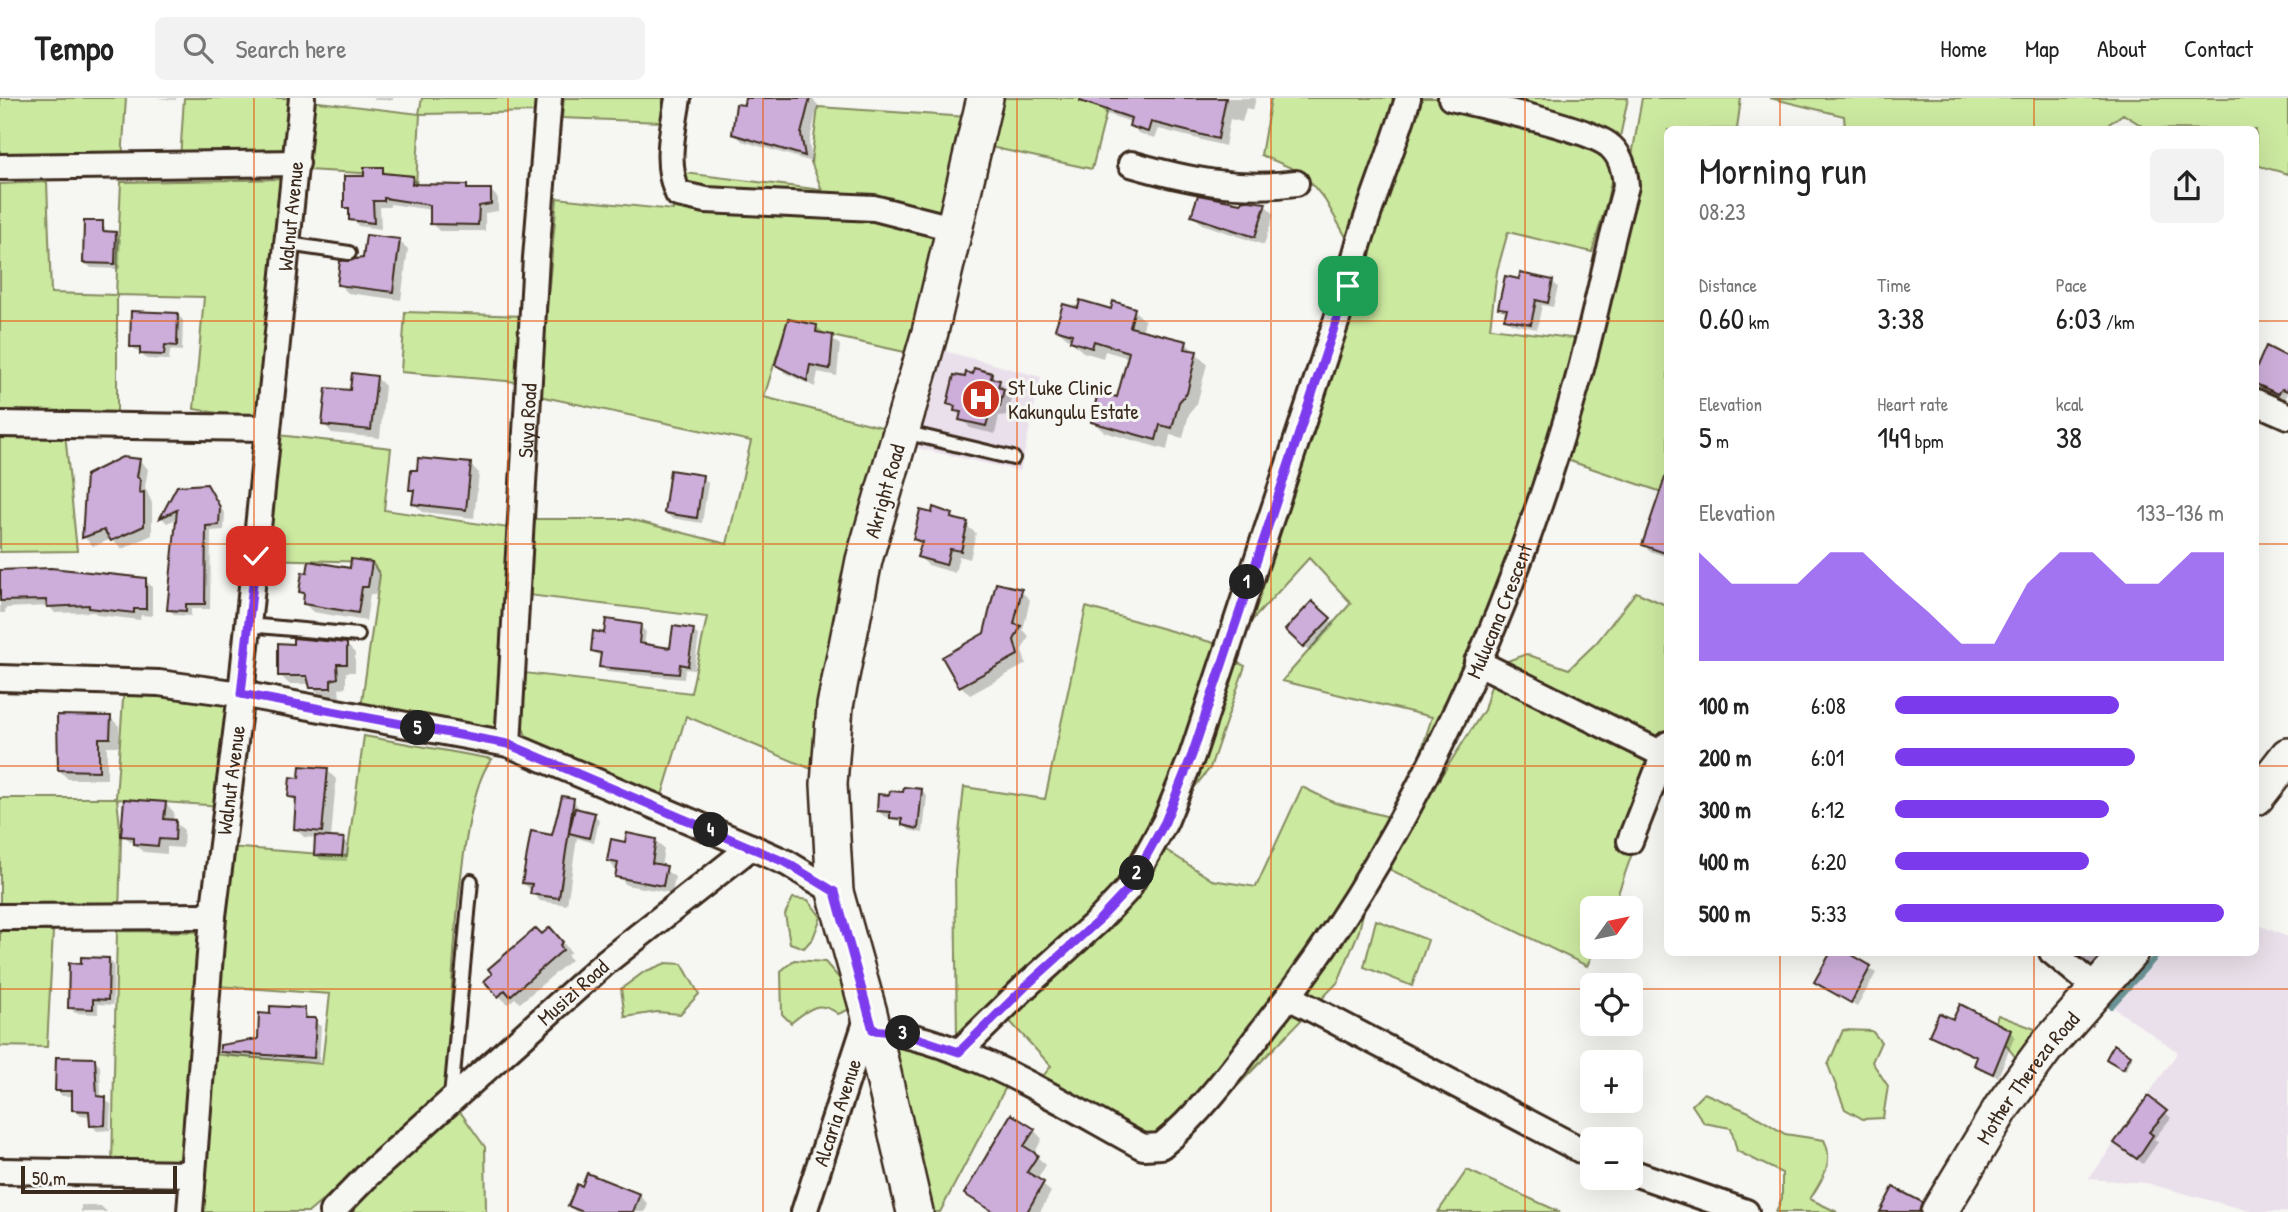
<!DOCTYPE html>
<meta charset="utf-8">
<style>
:root{--surface:#fff;--page:#f2f2f2;--text:#222;--muted:#767676;--line:#e0e0e0;--accent:#7c3aed}
body{margin:0;font-family:"Patrick Hand",sans-serif;background:var(--page);color:var(--text);height:100vh;display:flex;flex-direction:column;font-size:26px;white-space:nowrap}
*{box-sizing:border-box;margin:0}
p{font-size:23px;color:var(--muted)}
.icon{flex:none;width:38px;height:38px;fill:none;stroke:currentColor;stroke-width:2;stroke-linecap:round;stroke-linejoin:round}
.map{position:relative;flex:1;overflow:hidden}
.side{position:absolute;left:1664px;top:28px;width:595px;height:830px;display:flex;flex-direction:column;background:var(--surface);border-radius:10px;box-shadow:0 7px 28px #0002}
.side>*{flex:none}
.needle{width:46px;rotate:57deg}
.fabs{position:absolute;left:1580px;top:798px;display:grid;gap:14px}
.fabs a{display:grid;place-items:center;width:63px;height:63px;border-radius:10px;background:var(--surface);box-shadow:0 7px 28px #0002;font-size:35px}
.scale{position:absolute;left:21px;bottom:18px;width:156px;box-sizing:border-box;padding-left:7px;border:4px solid #3b2a1e;border-top:0;font-size:19px;line-height:24px;white-space:nowrap;color:#3b2a1e;-webkit-text-stroke:5px #f6f6f2;paint-order:stroke}
.pin{position:absolute;display:grid;place-items:center;width:60px;height:60px;color:#fff;margin:-30px;border-radius:14px;box-shadow:0 4px 10px #0006}
.km{position:absolute;width:35px;height:35px;margin:-18px;border-radius:50%;background:#222;color:#fff;font-size:19px;line-height:35px;text-align:center}
.round{display:grid;place-items:center;flex:none;width:74px;height:74px;border-radius:10px;background:var(--page)}
.headline{display:flex;align-items:center;justify-content:space-between;height:119px;padding:0 35px}
h1{font-size:38px;font-weight:600;line-height:52px}
.stats{display:grid;grid-template-columns:repeat(3,1fr);gap:10px;height:119px;padding:7px 35px}
.stats div{display:grid;align-content:center}
.stats b{font-size:30px;font-weight:600}
.stats small{font-size:19px;font-weight:400}
.stats p{font-size:19px}
.chart{height:196px;padding:14px 35px}
.chart p{display:flex;justify-content:space-between}
.chart svg{width:100%;height:126px;margin-top:7px;fill:var(--accent);opacity:.7}
ul{padding:0 35px;list-style:none;font-size:23px}
li{display:grid;grid-template-columns:112px 84px 1fr;align-items:center;height:52px}
li i{height:18px;border-radius:9px;background:var(--accent)}
header{display:flex;align-items:center;gap:42px;box-sizing:border-box;height:98px;padding:0 35px;background:var(--surface);border-bottom:2px solid var(--line)}
header strong{font-size:33px}
nav{display:flex;gap:38px;margin-inline-start:auto;font-size:24px}
.search{width:490px;height:63px;background:var(--page);display:flex;align-items:center;gap:18px;box-sizing:border-box;padding:0 24px;border-radius:10px;color:var(--muted);font-size:26px}
.map>svg:first-child{display:block}
</style>
<header>
<strong>Tempo</strong>
<div class="search"><svg class="icon" aria-label="search" viewBox="0 0 24 24"><circle cx="10" cy="10" r="6"/><path d="M15 15l6 6"/></svg>Search here</div>
<nav><a>Home</a><a>Map</a><a>About</a><a>Contact</a></nav>
</header>
<div class="map">
<svg width="2288" height="1114" viewBox="0 0 2288 1114">
<rect width="100%" height="100%" fill="#f6f6f2"/>
<filter id="ink" filterUnits="userSpaceOnUse"><feTurbulence type="fractalNoise" baseFrequency=".0143" numOctaves="2"/><feDisplacementMap in="SourceGraphic" scale="14" xChannelSelector="R" yChannelSelector="G"/><feConvolveMatrix kernelMatrix="1 2 1 2 8 2 1 2 1" color-interpolation-filters="sRGB"/></filter>
<g filter="url(#ink)">
<path fill="#eae0eb" d="M937,251L1041,279L1020,373L912,349Z
M2256,826L2288,839V1114H2253L2146,1085L2089,1081L2178,954L2111,908L2160,854H2256Z
M2062,854H2136L2104,887Z"/>
<path fill="#cce9a0" stroke="#848a5f" stroke-width="2" d="M0,0H126L122,62L0,64Z
M184,0H297L292,62H180Z
M422,0H543L541,14L420,16L416,88L413,78L307,72L311,3L419,16Z
M564,0H663L662,24L562,20Z
M998,0H1110L1092,71L986,48Z
M1271,0H1403L1350,146L1325,102L1303,75L1261,57Z
M1421,0H1628L1607,103L1592,154L1508,134L1497,173L1490,230L1579,241L1474,603L1435,660L1421,654L1432,619L1282,583L1351,505L1309,460L1236,540L1408,24Z
M1642,0H1741L1737,31L1668,32V396L1561,360L1627,87Z
M1770,0H2288V76L2256,67V32L2147,31L2123,16L2102,31H1845L1844,18Z
M818,9L967,19L914,256L786,228L764,299L893,332L821,675L686,618L660,704L534,651C514,623 521,607 525,575L691,595L707,519L528,497L535,421H629L727,446L751,343L539,298L557,100L673,112L677,74L822,92L811,64Z
M285,81L259,322L194,311L204,199L117,197V316H0V86L47,84L51,195L116,197L121,84Z
M405,214L526,218L518,284L401,274Z
M0,334L65,335L77,453L0,454Z
M278,337L391,350L384,412L509,430L498,627L491,639L361,610L380,477L372,464L262,461Z
M1636,494L1668,508V652L1613,810H1592V849H1596L1587,868L1389,771L1392,754L1484,612L1497,567L1526,556L1569,571L1597,544Z
M1086,509L1221,547L1177,700L1131,771L1092,820L957,942L955,773L964,689L1045,701Z
M1230,561L1245,568L1210,670L1193,691Z
M124,588L232,605L222,708L117,701L121,738L119,821L0,815V700H116Z
M364,638L492,661C455,702 451,926 446,990L381,1053L309,1114H199L212,956L322,966L330,896L216,888L229,749L347,758Z
M1302,689L1335,705L1397,721L1377,754L1359,833L1338,884L1190,1037L1165,1049L1036,987L1051,968L1004,917L1140,791L1155,772L1163,750L1212,782L1256,789Z
M793,800L808,802L821,819L813,840L804,850L790,845L785,816Z
M1376,822L1428,842L1412,888L1364,869Z
M0,832L53,833L47,949L0,948Z
M117,833L205,834L183,1068L112,1069Z
M794,862L825,864L847,889L850,911L838,916C819,901 808,911 791,925L782,916L781,873Z
M666,865L682,866L699,896L680,916L657,914L625,919L621,891L644,874Z
M1998,917L2035,931L2050,955L2037,970L2016,960L1993,930Z
M1843,932L1872,933L1881,944L1872,964L1888,988L1883,1020L1863,1021L1845,1011L1828,967Z
M903,941L1007,987L940,1114H929L891,951Z
M1704,995L1749,1014L1785,1036L1824,1042C1835,1064 1822,1082 1810,1101L1837,1114H1776L1782,1100V1075L1737,1053L1731,1030L1704,1025L1692,1007Z
M456,1008L485,1049L486,1114H350Z
M1467,1072L1560,1114H1438Z"/>
<path fill="#0003" d="M156,0H176V2Z
M373,0H393V2H375Z
M747,0H811L818,7L809,45L812,64L742,43L734,35Z
M1099,0H1256L1253,12L1246,10L1242,24L1230,21L1225,48L1159,31L1155,40L1138,35L1131,24L1104,15L1097,8Z
M382,71L389,77L412,80L420,88H466L470,93H491L498,100V113L485,115V133H439L432,125V112L390,106V109H380L381,131L358,128L346,109L366,79Z
M1242,107H1265L1274,116L1264,147L1202,126L1193,117Z
M102,125L108,135L115,136L121,141L120,171L91,170L85,164Z
M399,143L408,151L401,202L348,195L339,186L357,161L364,162Z
M1520,183H1552L1558,189L1553,209L1542,207L1537,231L1512,226L1506,220L1507,215L1500,210Z
M1134,212L1145,223L1142,234L1186,245L1207,266L1197,306L1189,316L1183,340L1170,337L1167,352L1104,334L1093,324L1119,302L1129,260L1105,253L1103,260L1083,254L1057,231L1079,213Z
M177,216L183,222L182,253L170,252L169,262L147,261L131,248Z
M817,229L840,247L837,278L818,274L815,289L785,275L777,266Z
M2267,251L2288,261V296L2285,301L2256,286V275Z
M991,276L1008,293L1012,301L1008,317L999,318L995,336L970,330L949,305L966,281Z
M376,279L385,288L380,340L332,335L324,326L352,294Z
M139,362L148,371L145,389L152,405V437L122,451L112,441L93,448L84,439L88,379Z
M470,366L479,375L474,420L423,414L414,406L415,395L411,391L419,374Z
M702,379L708,385L702,425L671,420L666,414Z
M206,388L225,416L224,432L211,433L210,511H191V518L175,517L169,511L178,420L167,425L162,420L178,390Z
M1668,412V459L1649,453L1644,447Z
M952,417L976,435L970,461L959,458L955,475L928,467L919,459L923,448L915,441Z
M371,465L380,474L376,497L370,496L366,523L313,514L304,505L306,498L301,494Z
M0,472L145,482L152,489V518L141,517L140,522L98,517L94,514L55,515L49,508L6,510L5,515H0Z
M1021,493L1030,502L1023,532L1029,538L1022,552L1026,566L970,597L961,588L985,537Z
M1312,506L1335,527L1310,554L1287,532Z
M640,528L646,534L644,548L671,552L693,533L699,538L694,572L685,571L684,581L607,574L601,568L602,559L592,553L606,536Z
M346,546L355,555V574H346V589L339,591L340,599H321L311,586H289L280,577Z
M110,619L119,628V648H107V681H68L59,672Z
M327,672L336,681L331,741H343L348,747L347,763L321,762L315,756L316,740L304,739L295,730L298,705L290,698L300,682Z
M921,692L927,698L923,735L909,732L904,725L884,718L878,713L904,695Z
M573,702L581,713L594,716L599,722L594,745L577,740L567,807L540,803L523,784L554,740Z
M165,705L174,714L173,723L184,732L183,750L167,749V756L144,754L123,737Z
M655,742L664,751L661,769L675,779L672,795L626,787L609,763L627,746Z
M542,838L559,840L571,854L567,857L571,862L520,905L515,900L508,906L499,898Z
M1833,854H1843L1876,875L1857,909L1817,884Z
M2075,854H2105L2096,870Z
M108,861L114,867L113,907L98,906V916L75,915L70,909L83,867Z
M305,912L310,922L321,928L319,965L227,959L222,953L259,942L271,918Z
M1954,923L2010,934L2015,938L1998,979L1981,972L1976,967L1979,961L1932,937Z
M2130,958L2132,960L2126,972L2110,963Z
M94,962L100,968L101,1000L111,1006L110,1032L97,1033L92,1027L91,1018L80,1017L74,1012V998H62L57,992Z
M2166,1015L2171,1020L2154,1041L2158,1044L2143,1066L2116,1045Z
M1034,1032L1042,1041L1034,1056L1046,1067L1037,1082L1051,1094L1040,1114H991L975,1104L966,1095Z
M639,1097L648,1106L645,1114H576L570,1108Z
M81,1107L101,1108L107,1114H81Z"/>
<g fill="none" stroke-linecap="round" stroke-linejoin="round">
<path stroke="#6a9395" stroke-width="6" d="M2111,908L2160,854"/>
</g>
<path fill="#cdaeda" stroke="#3b2a1e" stroke-width="2" d="M745,0H810L801,36L805,58L732,36L736,6L744,7Z
M1081,0H1226L1218,41L1151,24L1148,34L1129,28L1131,20L1080,3Z
M364,69H383V75L413,78L412,86L467,87V91H491V106L479,108L478,127L430,126V107L384,100V103H373L374,125L349,122V110H344V78H364Z
M1198,97L1241,105L1242,102L1266,105L1255,139L1191,118Z
M84,123H103V133L116,134L115,166L83,165Z
M366,137L400,141L393,194L337,187L340,163L363,160Z
M1520,175L1553,182L1548,205L1536,202L1531,226L1504,221L1507,211L1498,210L1505,178L1519,181Z
M1080,202L1111,211L1113,203L1135,210L1130,229L1187,243L1185,251L1197,253L1187,295L1179,304L1172,330L1160,327L1156,342L1091,324L1098,294L1117,299L1129,254L1094,243L1092,250L1070,243L1072,236L1055,231L1063,206L1078,210Z
M131,213L178,215L177,248L165,247L164,257L140,256V249H130Z
M788,221L817,227L816,234L833,237L830,271L810,267L807,283L775,267Z
M2266,248L2288,259V293L2282,291L2278,296L2256,286V271Z
M974,270L992,275L991,280L1000,282L998,289L1004,291L1000,308L991,310L986,328L959,322L961,314L954,313L955,308L947,306L954,277L965,279L966,274L973,276Z
M352,275L377,278L371,332L322,327L326,290L350,292Z
M122,359L140,361L137,379L140,381L139,395L144,394V428L111,443L104,432L82,440L86,377Z
M418,360L471,365L466,412L412,406L414,392H409L411,372H417Z
M670,372L703,377L697,420L664,415Z
M1665,379H1668V456L1642,447Z
M207,386L220,409L219,427L206,428L205,506H186V513L167,512L177,412L160,420L177,388Z
M933,409L953,416L951,420L968,424L961,453L950,451L946,467L917,459L922,444L913,441L920,412L932,415Z
M351,461L372,464L368,489H362L358,515L303,506L304,495L299,494L302,474L307,475L309,463L350,470Z
M51,470L146,480V511H134V515L89,510V507L47,509L46,502L0,503V472Z
M996,485L1022,491L1014,526L1021,528L1014,542L1018,557L959,589L942,559L984,535Z
M1312,503L1331,520L1303,549L1285,532Z
M606,521L641,526L639,545L670,550L673,528L694,531L688,568L680,566L679,576L599,569L601,555L591,553L593,533L604,535Z
M293,540L347,545V566H337L338,580L331,582V590H310L307,578H278V545L293,546Z
M57,617L111,618L110,640H99V673L58,672Z
M300,668L328,670L322,734L294,731L296,700L288,699L290,679L299,680Z
M904,689L922,691L918,731L902,727V721L890,720V714L877,713L878,696L889,697L890,693L903,694Z
M562,698L574,700L559,800L530,796L532,786L522,785L531,733L552,737Z
M124,701L166,704L164,721L176,722L175,742L159,741L158,748L134,746V739L121,738Z
M575,710L595,715L589,740L569,735Z
M627,735L656,741L652,765L667,768L663,788L615,779L618,765L607,763L611,741L625,744Z
M315,738L344,740L342,758L314,757Z
M550,829L563,844L560,847L563,852L510,898L505,892L498,899L484,883L492,876L488,871L536,830L542,836Z
M1831,854H1847L1871,868L1851,905L1814,884Z
M81,859L109,860L108,902L93,901V911L68,910L69,865L81,866Z
M1960,906L2011,932L1993,976L1974,967L1977,959L1929,937L1939,915L1953,921Z
M270,908L305,910V920H316L314,960L220,954V947L258,941L259,915L270,916Z
M2114,946L2131,957L2123,971L2106,961Z
M56,959L95,960L97,998L106,999L105,1027L90,1028L89,1013L72,1012V993H55Z
M2148,998L2167,1013L2149,1034L2153,1037L2137,1061L2114,1045Z
M1011,1016L1035,1031L1024,1048L1038,1057L1027,1074L1044,1084L1027,1114H994L964,1096Z
M587,1075L640,1096L633,1114H583L568,1108L577,1086L582,1088Z
M1893,1089L1922,1104L1919,1114H1880Z"/>
<g fill="none" stroke-linecap="round" stroke-linejoin="round">
<defs>
<path id="lane" d="M288,146L349,155
M904,334L1013,360
M248,527L358,537
M451,999L471,783"/>
<g id="street">
<path d="M678,0C673,33 664,65 678,96L706,102L874,110L956,131"/>
<path d="M1131,66C1186,82 1239,93 1296,85"/>
<path d="M0,69L297,65"/>
<path d="M2256,304L2288,318"/>
<path d="M0,326L268,330"/>
<path d="M1477,564L1664,657"/>
<path d="M0,580L159,585L241,596L508,646L751,749"/>
<path id="s1" d="M508,646L536,160L549,0"/>
<path d="M1630,743L1668,646"/>
<path d="M0,819L213,818"/>
<path d="M2052,854L2097,891"/>
<path d="M1289,899L1592,1058"/>
<path id="s2" d="M873,932C961,939 1065,1007 1143,1049L1161,1048C1202,1015 1239,963 1271,921C1412,742 1514,508 1576,289C1595,222 1607,155 1626,88C1625,74 1622,59 1611,49C1592,30 1483,8 1451,0"/>
<path d="M959,954L1026,888L1098,823L1128,791L1165,724L1192,658L1348,188C1361,124 1390,63 1408,0"/>
<path d="M0,1073L193,1076"/>
<path d="M1631,1074L1746,1114"/>
<path id="s3" d="M190,1114L213,818L241,596L302,0"/>
<path id="s4" d="M332,1114L369,1076L607,863L751,749L787,765L835,794"/>
<path id="s5" d="M804,1114L869,915"/>
</g>
<g id="secondary">
<path d="M2256,699L2288,658"/>
<path id="s6" d="M915,1114L869,915L835,794L829,686L835,608L864,462L930,234L985,0"/>
<path id="s7" d="M1939,1114L2002,1009L2046,949L2130,854"/>
</g>
</defs>
<use href="#lane" stroke="#3b2a1e" stroke-width="18"/>
<use href="#street" stroke="#3b2a1e" stroke-width="30"/>
<use href="#secondary" stroke="#3b2a1e" stroke-width="40"/>
<use href="#lane" stroke="#f6f6f2" stroke-width="12"/>
<use href="#street" stroke="#f6f6f2" stroke-width="24"/>
<use href="#secondary" stroke="#f6f6f2" stroke-width="35"/>
</g>
</g>
<g fill="none" stroke-linecap="round" stroke-linejoin="round" filter="url(#ink)">
<defs>
<path id="route" d="M256,458L241,596L508,646L787,765L835,794L873,932L902,935L959,954L1026,888L1098,823L1128,791L1165,724L1192,657L1348,188"/>
</defs>
<use href="#route" stroke="#fff" stroke-width="14"/>
<use href="#route" stroke="#7c3aed" stroke-width="9"/>
</g>
<path fill="none" stroke="#e8590c" stroke-width="2" stroke-opacity="0.55" d="M254,0V1114M508,0V1114M763,0V1114M1017,0V1114M1271,0V1114M1525,0V1114M1780,0V32M2034,0V32M0,223H1668M2256,223H2288M0,446H1668M2256,446H2288M0,668H1668M2256,668H2288M1780,854V1114M2034,854V1114M0,891H1592M1631,891H2288"/>
<defs>
<symbol id="hospital-disc" viewBox="-11 -11 22 22"><circle r="9.5" fill="#c8321e" stroke="#f6f6f2"/><path d="M-5-5h3v3.5h4V-5h3V5h-3V1.5h-4V5h-3Z" fill="#fff"/></symbol>
</defs>
<g fill-rule="evenodd">
<use href="#hospital-disc" x="959" y="279" width="44" height="44"/>
</g>
<g text-anchor="middle" dominant-baseline="central" stroke-width="6" stroke-linejoin="round" paint-order="stroke">
<g font-size="21" fill="#3b2a1e" stroke="#f6f6f2">
<text stroke="none"><textPath href="#s3" startOffset="1001">Walnut Avenue</textPath></text>
<text stroke="none"><textPath href="#s1" startOffset="324">Suya Road</textPath></text>
<text stroke="none"><textPath href="#s6" startOffset="737">Akright Road</textPath></text>
<text stroke="none"><textPath href="#s2" startOffset="952">Mulucana Crescent</textPath></text>
<text stroke="none"><textPath href="#s3" startOffset="434">Walnut Avenue</textPath></text>
<text stroke="none"><textPath href="#s4" startOffset="326">Musizi Road</textPath></text>
<text stroke="none"><textPath href="#s7" startOffset="161">Mother Thereza Road</textPath></text>
<text stroke="none"><textPath href="#s5" startOffset="105">Alcaria Avenue</textPath></text>
</g>
<g font-size="21" fill="#3b2a1e" stroke="#f6f6f2" text-anchor="start">
<text x="1008" y="289">St Luke Clinic<tspan x="1008" dy="24">Kakungulu Estate</tspan></text>
</g>
</g>
</svg>
<div class="fabs">
<a><svg class="needle" viewBox="-14 -14 28 28"><path d="M0-13l5 13h-10z" fill="#e53935"/><path d="M0 13l5-13h-10z" fill="#767676"/></svg></a>
<a><svg class="icon" aria-label="locate" viewBox="0 0 24 24"><circle cx="12" cy="12" r="6"/><path d="M12 2v4M12 18v4M2 12h4M18 12h4"/></svg></a>
<a>+</a>
<a>−</a>
</div>
<div class="scale">50 m</div>
<div class="pin" style="left:1348px;top:188px;background:#1e9e55"><svg class="icon" aria-label="arrive" viewBox="0 0 24 24"><path d="M6 21V4h12l-3 4 3 4H6"/></svg></div>
<div class="pin" style="left:256px;top:458px;background:#d93025"><svg class="icon" aria-label="check" viewBox="0 0 24 24"><path d="M5 12l5 5 9-10"/></svg></div>
<b class="km" style="left:1247px;top:484px">1</b>
<b class="km" style="left:1137px;top:775px">2</b>
<b class="km" style="left:903px;top:935px">3</b>
<b class="km" style="left:711px;top:732px">4</b>
<b class="km" style="left:418px;top:630px">5</b>
<section class="side">
<div class="headline"><div><h1>Morning run</h1><p>08:23</p></div><a class="round"><svg class="icon" aria-label="share" viewBox="0 0 24 24"><path d="M12 15V3M7 8l5-5 5 5M5 13v7h14v-7"/></svg></a></div>
<div class="stats">
<div><p>Distance</p><b>0.60<small> km</small></b></div>
<div><p>Time</p><b>3:38</b></div>
<div><p>Pace</p><b>6:03<small> /km</small></b></div>
</div>
<div class="stats">
<div><p>Elevation</p><b>5<small> m</small></b></div>
<div><p>Heart rate</p><b>149<small> bpm</small></b></div>
<div><p>kcal</p><b>38</b></div>
</div>
<div class="chart"><p><span>Elevation</span>133–136 m</p>
<svg viewBox="0 0 160 44" preserveAspectRatio="none"><path d="M0 44V6L10 17L20 17L30 17L40 6L50 6L60 17L70 27L80 38L90 38L100 17L110 6L120 6L130 17L140 17L150 6L160 6V44z"/></svg>
</div>
<ul>
<li><b>100 m</b>6:08<i style="width:68%"></i></li>
<li><b>200 m</b>6:01<i style="width:73%"></i></li>
<li><b>300 m</b>6:12<i style="width:65%"></i></li>
<li><b>400 m</b>6:20<i style="width:59%"></i></li>
<li><b>500 m</b>5:33<i style="width:100%"></i></li>
</ul>
</section>
</div>
